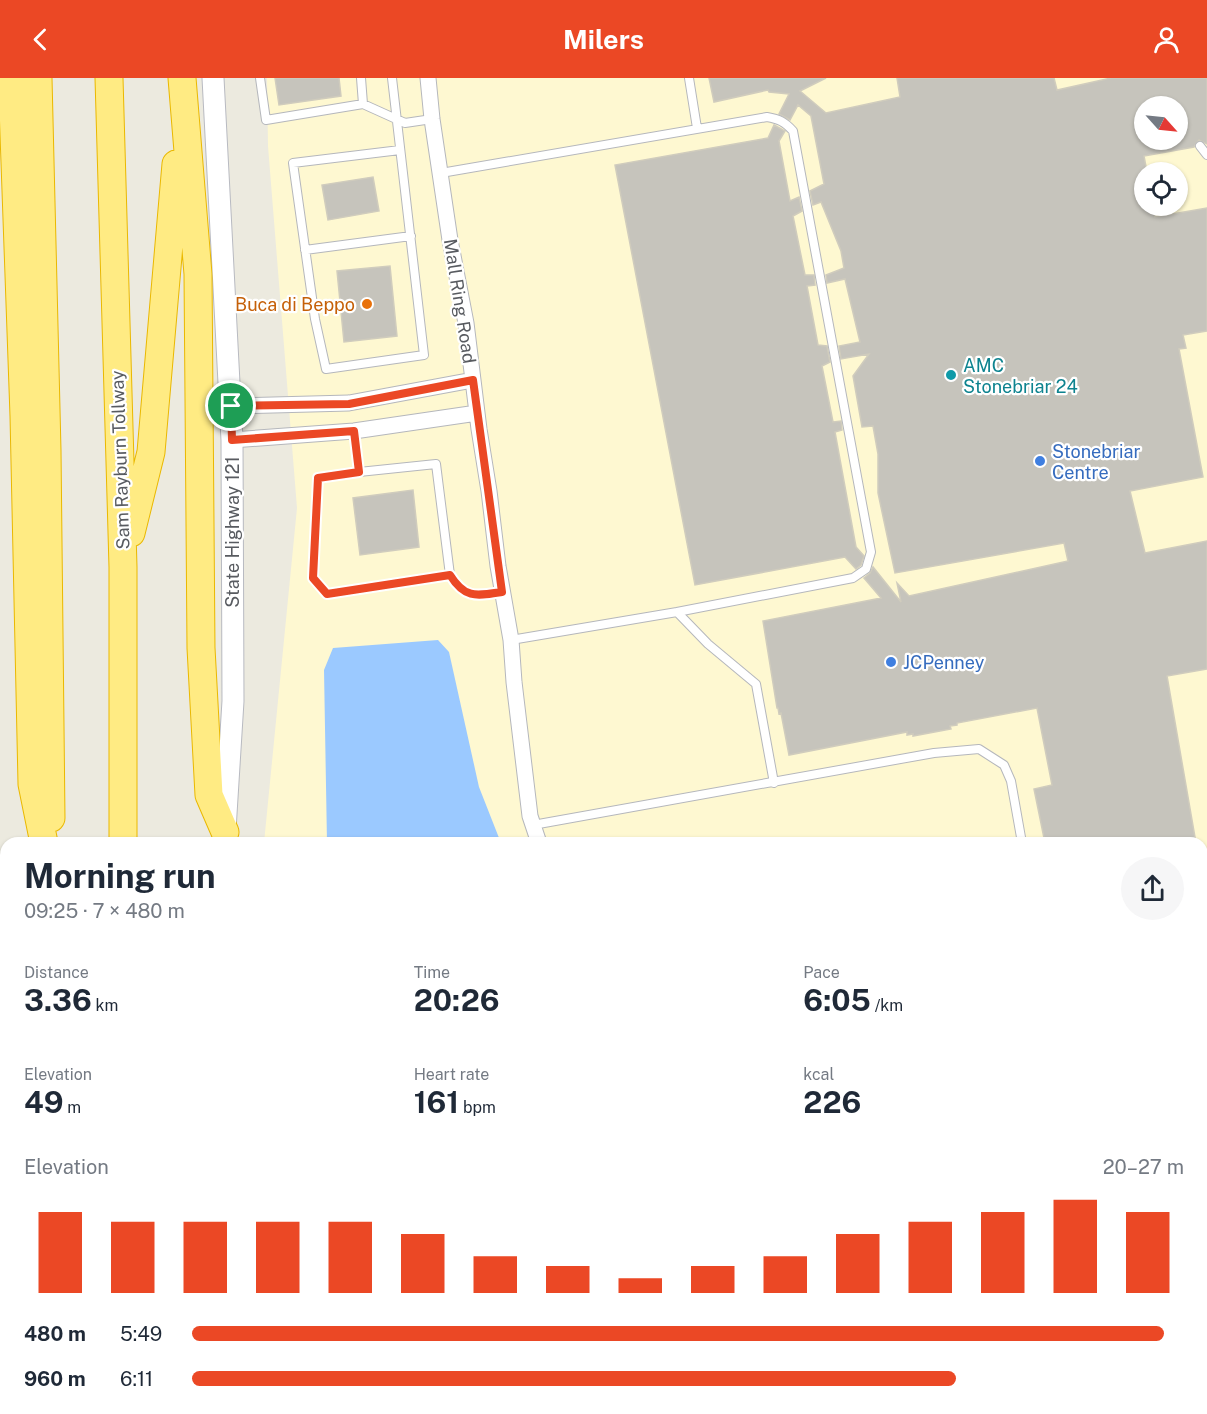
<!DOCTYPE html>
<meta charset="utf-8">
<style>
:root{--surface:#fff;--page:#f6f6f7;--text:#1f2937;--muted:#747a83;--accent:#eb4825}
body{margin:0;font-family:"Public Sans",sans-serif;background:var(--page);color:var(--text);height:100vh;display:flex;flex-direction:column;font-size:22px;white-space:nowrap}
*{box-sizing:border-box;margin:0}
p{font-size:20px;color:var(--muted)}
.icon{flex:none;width:33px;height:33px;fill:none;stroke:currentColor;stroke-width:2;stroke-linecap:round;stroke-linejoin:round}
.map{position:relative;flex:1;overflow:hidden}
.sheet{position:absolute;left:0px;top:759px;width:1208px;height:578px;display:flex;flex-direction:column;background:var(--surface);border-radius:18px 18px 0 0;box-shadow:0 2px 4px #0004}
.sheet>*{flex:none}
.needle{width:39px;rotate:117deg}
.tools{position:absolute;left:1134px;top:18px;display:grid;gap:12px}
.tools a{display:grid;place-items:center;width:54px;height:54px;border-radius:50%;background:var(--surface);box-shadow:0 2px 4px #0004;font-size:30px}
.pin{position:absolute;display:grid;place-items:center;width:51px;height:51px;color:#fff;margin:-26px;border:3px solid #fff;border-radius:50%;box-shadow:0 2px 6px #0007}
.round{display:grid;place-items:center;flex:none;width:63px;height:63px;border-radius:32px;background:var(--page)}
.overview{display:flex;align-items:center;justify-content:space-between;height:102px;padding:0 24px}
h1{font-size:33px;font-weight:700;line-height:45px}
.metrics{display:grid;grid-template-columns:repeat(3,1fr);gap:9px;height:102px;padding:6px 24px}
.metrics div{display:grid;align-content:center}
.metrics b{font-size:30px;font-weight:700}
.metrics small{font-size:16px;font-weight:400}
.metrics p{font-size:16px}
.chart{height:168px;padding:12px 24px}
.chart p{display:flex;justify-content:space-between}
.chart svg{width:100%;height:108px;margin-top:6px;stroke:var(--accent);stroke-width:6}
ul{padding:0 24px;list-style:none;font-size:20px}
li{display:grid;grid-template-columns:96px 72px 1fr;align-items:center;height:45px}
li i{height:15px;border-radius:8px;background:var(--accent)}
header{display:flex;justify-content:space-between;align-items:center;height:78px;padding:0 24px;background:var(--accent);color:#fff;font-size:27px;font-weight:700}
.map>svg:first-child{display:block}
</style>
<header><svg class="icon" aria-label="back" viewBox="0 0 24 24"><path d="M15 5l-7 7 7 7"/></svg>Milers<svg class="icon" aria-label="person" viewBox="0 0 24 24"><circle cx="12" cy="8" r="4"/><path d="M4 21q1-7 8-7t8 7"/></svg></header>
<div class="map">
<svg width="1207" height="1336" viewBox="0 0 1207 1336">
<rect width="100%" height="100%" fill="#eceadf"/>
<path fill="#fef8d1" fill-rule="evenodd" d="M267,0H1207V1336H822L812,1331L1202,1330V765H264L297,430L268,68ZM1144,28H1178V62H1144ZM1144,94H1178V128H1144Z"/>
<path fill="#9bc9ff" d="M438,562L449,574L479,709L501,765H327L324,592L333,570Z"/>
<path fill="#c6c4bc" stroke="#d0ccbd" stroke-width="1.5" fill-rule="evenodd" d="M275,0H339L341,18L279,27Z
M709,0H826L800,13L826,35L900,19L897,0H1054L1057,12L1111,0H1207V66L1199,62L1194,69L1144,78L1147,94H1144V128H1153L1155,139L1207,130V253L1183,257L1186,270L1179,271L1203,399L1130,413L1145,475L1207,463V591L1167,598L1196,765H1045L1034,711L1052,707L1037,630L957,645V647L950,648L951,651L913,658V656L907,657V654L789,677L781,635L779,636L778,630H777L763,543L881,520L864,500L870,495L873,489L901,524L897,505L909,518L1068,483L1064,465L895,495L878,415V376L873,348L862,349L853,298L869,276L841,281L839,268L860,264L845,201L827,205L826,197L844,190L841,173L821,124L813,127L810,113L824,106L811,38L798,27L790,42L779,36L789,16L769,14L768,12L714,24ZM1144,28H1178V62H1144Z
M774,47L785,53L779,63L790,123L799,119L802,133L793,138L805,197H814L815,207L807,208L818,267L827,268L830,284L822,288L833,344L841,343L842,352L835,354L856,469L864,478L861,487L856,491L845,479L695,507L615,87L768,60Z
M373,99L379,133L328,142L322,107Z
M390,188L397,258L344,264L337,193Z
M413,412L419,469L360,477L353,420Z"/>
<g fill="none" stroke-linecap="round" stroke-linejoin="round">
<defs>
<path id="service" d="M260,0L266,42L363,26L405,45L432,41
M361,0L363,26
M392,0L424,277L326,291L315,241L293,85L400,72
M689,0L697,50
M1200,68L1207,77
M441,95L767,39C779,41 785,44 793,53L871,474L866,491L853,500L677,534
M305,172L411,158
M354,353L359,394L318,400L313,500L327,516L450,497
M359,394L436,386L450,497C465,521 476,518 502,514
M511,562L677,534L708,566L756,606L774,705
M533,747L934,675L979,671L1004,687L1011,703L1022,765
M1202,984L1207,983
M1202,1122L1207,1149
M1202,1207H1207
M879,1330H882
M1009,1336L1012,1330
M1159,1336L1207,1334"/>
<path id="minor" d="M428,0L432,41L450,162L466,245L479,351L489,413L498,488L511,562L514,604L530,738L539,765
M231,328L349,325L473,302
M232,362L354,353L477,335
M1202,1156L1207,1155
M922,1336L925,1330
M955,1336L958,1330"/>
<path id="secondary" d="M213,0L232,362L233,623L225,752
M0,896L6,899
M0,1141L6,1142"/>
<path id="primary" d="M0,923L6,926
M0,944L6,943
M0,995L6,998
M0,1031L6,1034
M0,1105L6,1108
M434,1330L445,1336
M577,1330L587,1336
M656,1330L667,1336
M764,1330L774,1336
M204,1332L206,1330"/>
<path id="motorway" d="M12,0L24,338L32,706L44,765
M38,0L47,372L51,740
M109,0L123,489V765
M182,0L198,196L201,570L209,717L225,754
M131,455L151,374L176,86
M38,1336V1330
M112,1336V1330"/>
</defs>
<use href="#service" stroke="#b5b7bc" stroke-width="10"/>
<use href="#minor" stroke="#b5b7bc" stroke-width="17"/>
<use href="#secondary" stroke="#b8bac1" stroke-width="23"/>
<use href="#primary" stroke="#f3d650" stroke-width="25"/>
<use href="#motorway" stroke="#eab800" stroke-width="29"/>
<path stroke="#93c5a7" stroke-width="2" stroke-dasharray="6 3" stroke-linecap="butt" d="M281,1330L284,1336"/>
<use href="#service" stroke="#fff" stroke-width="8"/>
<use href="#minor" stroke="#fff" stroke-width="15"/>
<use href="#secondary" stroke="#fff" stroke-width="21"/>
<use href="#primary" stroke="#fff9a0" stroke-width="22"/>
<use href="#motorway" stroke="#ffeb83" stroke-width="27"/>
</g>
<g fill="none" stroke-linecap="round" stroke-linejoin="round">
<defs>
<path id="route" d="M473,302L502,514C476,518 465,521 450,497L327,516L313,500L318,400L359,394L354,353L232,362L231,328L349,326Z"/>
</defs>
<use href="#route" stroke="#fff" stroke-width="12"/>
<use href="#route" stroke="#eb4825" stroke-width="8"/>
</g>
<circle fill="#e8710a" stroke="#fff" stroke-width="2" cx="367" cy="226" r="6"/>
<circle fill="#0f9aa8" stroke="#fff" stroke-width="2" cx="951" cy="297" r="6"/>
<g fill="#3f7fe0" stroke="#fff" stroke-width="2">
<circle cx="1040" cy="383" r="6"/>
<circle cx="891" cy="584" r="6"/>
</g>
<g text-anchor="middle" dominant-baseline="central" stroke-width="4.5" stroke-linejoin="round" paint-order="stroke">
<g font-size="18" fill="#585b60" stroke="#fff">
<text transform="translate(460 223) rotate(81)">Mall Ring Road</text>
<text transform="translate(120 382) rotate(-92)">Sam Rayburn Tollway</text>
<text transform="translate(232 454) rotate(-90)">State Highway 121</text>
</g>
<g font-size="18" fill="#c56008" stroke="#fff" text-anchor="end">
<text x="355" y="226">Buca di Beppo</text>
</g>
<g font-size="18" fill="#0d838f" stroke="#fff" text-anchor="start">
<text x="963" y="287">AMC<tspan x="963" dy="21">Stonebriar 24</tspan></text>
</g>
<g font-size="18" fill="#366cbe" stroke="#fff" text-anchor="start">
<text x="1052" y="373">Stonebriar<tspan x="1052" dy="21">Centre</tspan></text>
<text x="903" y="584">JCPenney</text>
</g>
</g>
</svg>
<div class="tools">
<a><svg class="needle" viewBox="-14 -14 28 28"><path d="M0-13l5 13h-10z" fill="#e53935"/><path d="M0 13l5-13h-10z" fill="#747a83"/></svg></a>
<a><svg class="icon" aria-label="locate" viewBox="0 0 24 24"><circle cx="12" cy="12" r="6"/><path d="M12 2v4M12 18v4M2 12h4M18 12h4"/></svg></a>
</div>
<div class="pin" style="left:231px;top:328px;background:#1e9e55"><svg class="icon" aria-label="arrive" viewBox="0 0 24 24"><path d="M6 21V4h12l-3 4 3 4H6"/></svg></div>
<section class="sheet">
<div class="overview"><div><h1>Morning run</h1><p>09:25 · 7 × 480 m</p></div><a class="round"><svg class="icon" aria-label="share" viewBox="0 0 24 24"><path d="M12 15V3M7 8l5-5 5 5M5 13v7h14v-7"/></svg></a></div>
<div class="metrics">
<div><p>Distance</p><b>3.36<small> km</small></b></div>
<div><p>Time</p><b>20:26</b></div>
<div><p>Pace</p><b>6:05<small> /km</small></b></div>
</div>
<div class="metrics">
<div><p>Elevation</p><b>49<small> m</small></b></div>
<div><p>Heart rate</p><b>161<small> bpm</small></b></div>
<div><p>kcal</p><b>226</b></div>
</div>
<div class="chart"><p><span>Elevation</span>20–27 m</p>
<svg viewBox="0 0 160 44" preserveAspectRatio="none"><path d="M5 44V11M15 44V15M25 44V15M35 44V15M45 44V15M55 44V20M65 44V29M75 44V33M85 44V38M95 44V33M105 44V29M115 44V20M125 44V15M135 44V11M145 44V6M155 44V11"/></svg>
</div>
<ul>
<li><b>480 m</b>5:49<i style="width:98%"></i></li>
<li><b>960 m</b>6:11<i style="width:77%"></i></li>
</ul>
</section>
</div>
